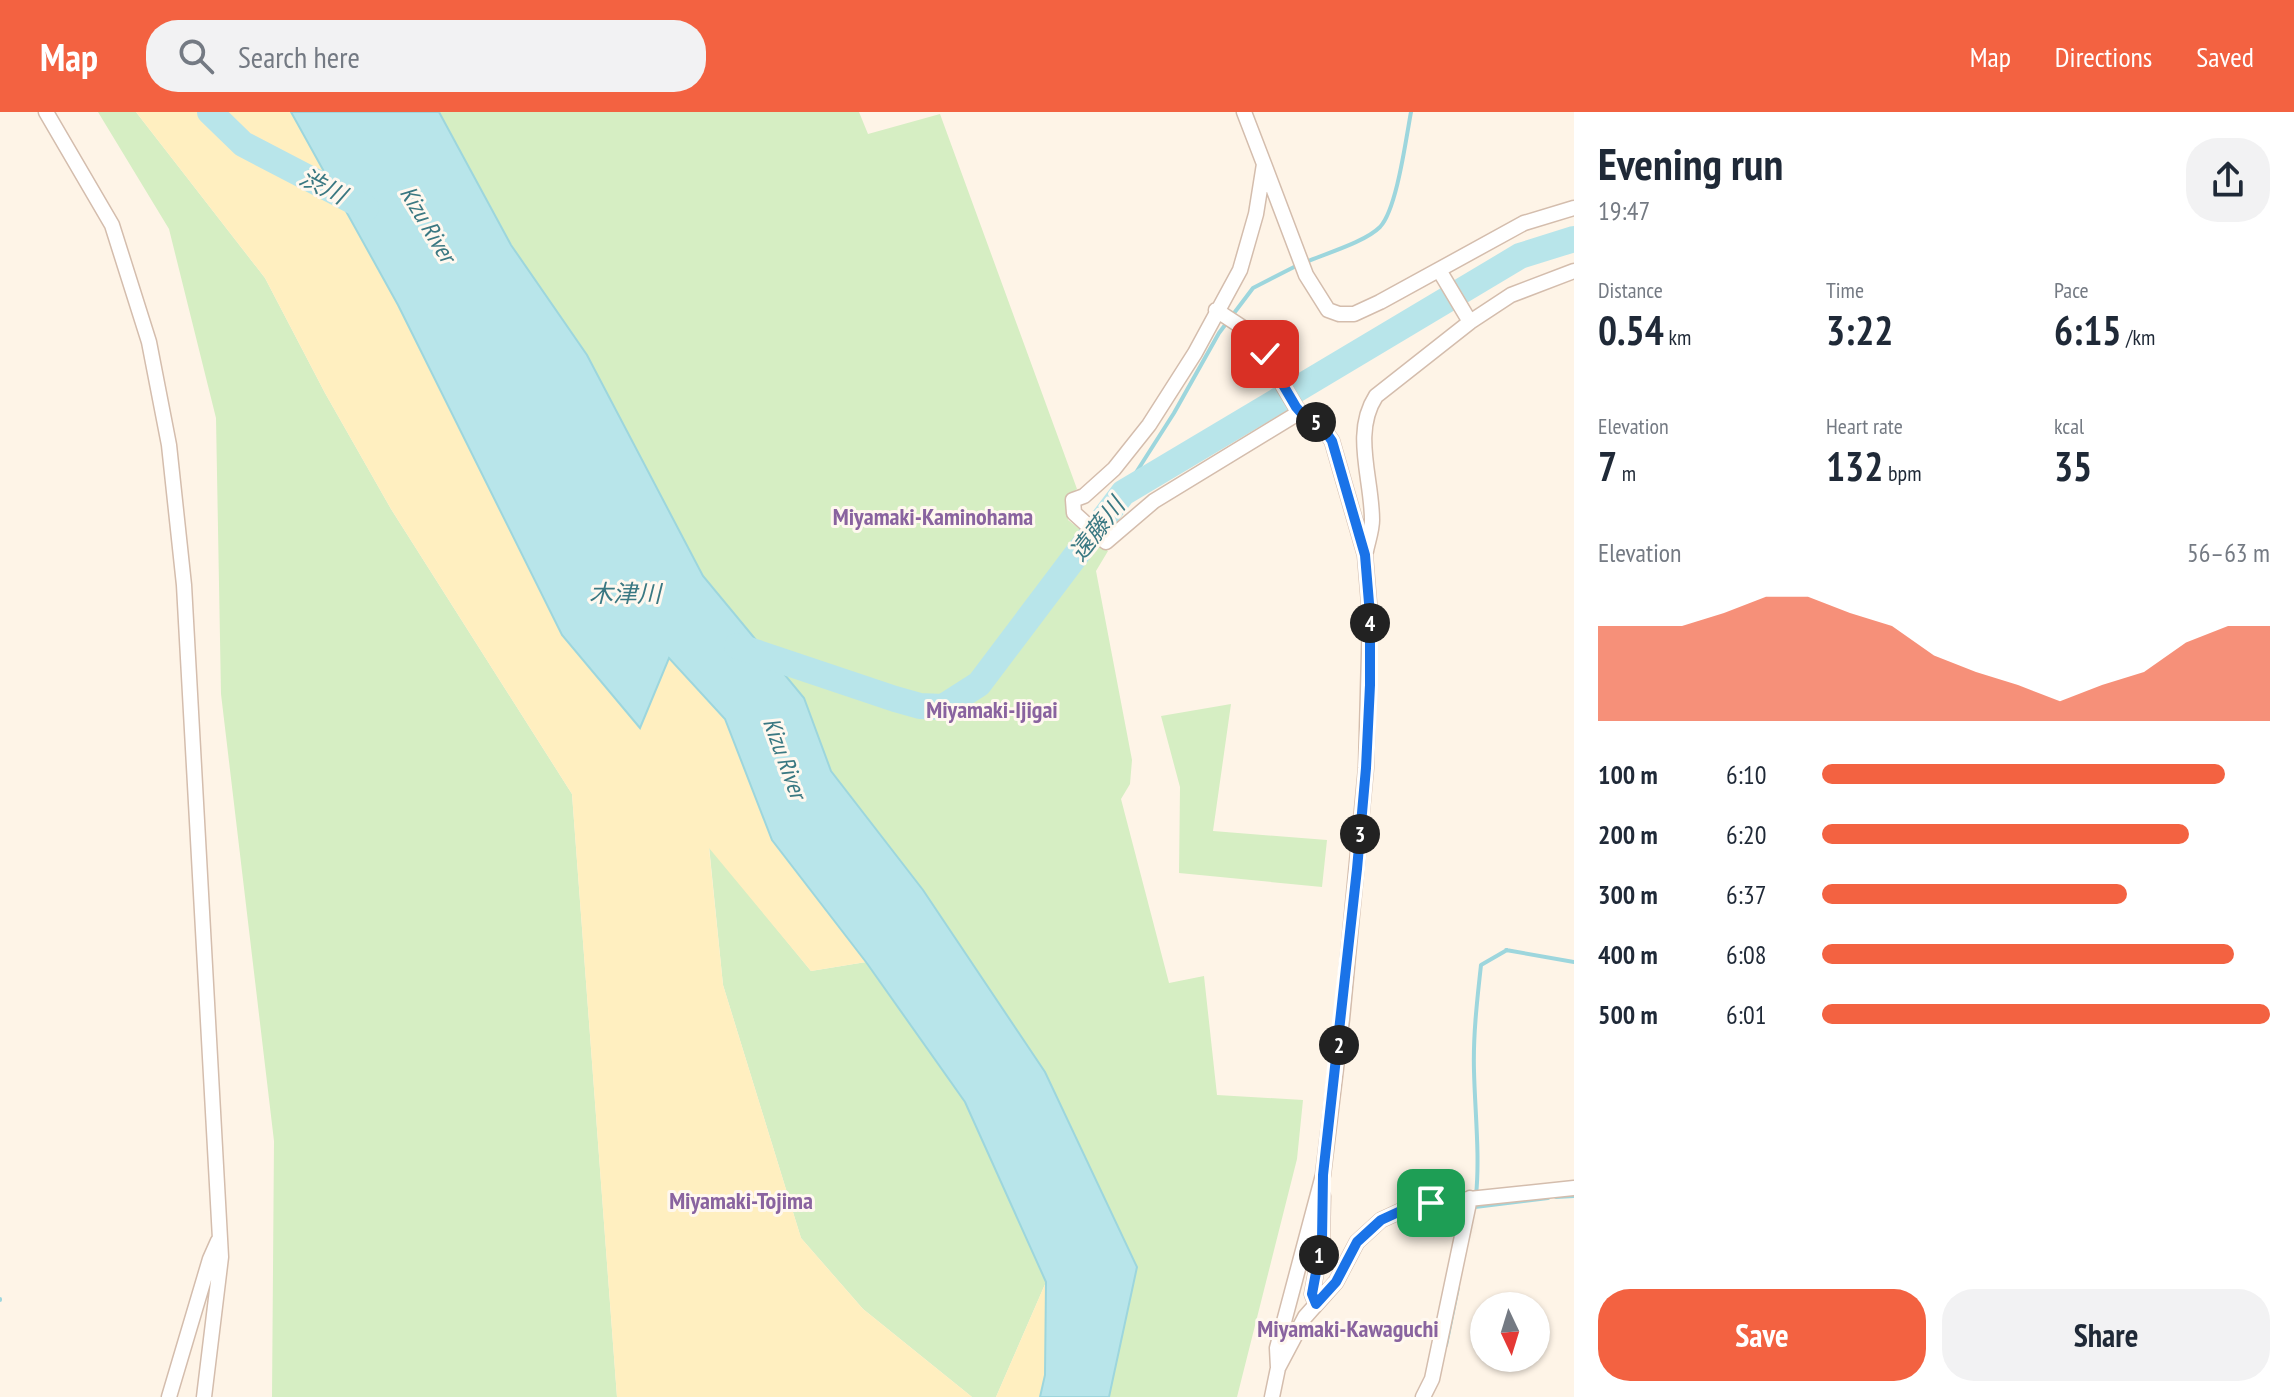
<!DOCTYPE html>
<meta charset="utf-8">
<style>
:root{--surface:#fff;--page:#f2f2f3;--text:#1f2937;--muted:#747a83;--accent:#f36241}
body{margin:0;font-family:"PT Sans Narrow","Noto Sans JP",sans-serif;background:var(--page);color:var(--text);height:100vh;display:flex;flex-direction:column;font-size:30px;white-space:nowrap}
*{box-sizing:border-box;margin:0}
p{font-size:26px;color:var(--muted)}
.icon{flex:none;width:44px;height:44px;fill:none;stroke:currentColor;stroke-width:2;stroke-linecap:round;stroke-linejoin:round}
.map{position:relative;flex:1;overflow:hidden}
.drawer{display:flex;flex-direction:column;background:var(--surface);width:720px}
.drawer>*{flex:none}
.needle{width:52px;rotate:176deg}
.buttons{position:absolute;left:1470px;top:1180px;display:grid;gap:16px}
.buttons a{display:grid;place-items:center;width:80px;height:80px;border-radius:50%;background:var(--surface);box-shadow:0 2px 6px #0004;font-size:40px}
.pin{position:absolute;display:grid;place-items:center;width:68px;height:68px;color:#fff;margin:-34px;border-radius:16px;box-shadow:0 4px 12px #0006}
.km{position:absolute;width:40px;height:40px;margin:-20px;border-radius:50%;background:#222;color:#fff;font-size:22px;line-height:40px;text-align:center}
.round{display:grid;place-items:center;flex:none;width:84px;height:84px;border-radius:32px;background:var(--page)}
.head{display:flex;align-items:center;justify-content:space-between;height:136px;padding:0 24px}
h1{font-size:44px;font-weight:700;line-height:60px}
.figures{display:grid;grid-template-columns:repeat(3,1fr);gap:12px;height:136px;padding:8px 24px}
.figures div{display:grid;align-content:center}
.figures b{font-size:40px;font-weight:700}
.figures small{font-size:22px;font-weight:400}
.figures p{font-size:22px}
.chart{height:224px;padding:16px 24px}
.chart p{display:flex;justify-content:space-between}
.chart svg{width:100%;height:144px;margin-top:8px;fill:var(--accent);opacity:.7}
.button{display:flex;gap:16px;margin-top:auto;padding:16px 24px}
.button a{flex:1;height:92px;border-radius:32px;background:var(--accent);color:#fff;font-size:32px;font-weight:700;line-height:92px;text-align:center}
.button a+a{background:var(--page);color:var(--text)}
ul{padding:0 24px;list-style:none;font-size:26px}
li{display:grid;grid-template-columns:128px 96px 1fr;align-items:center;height:60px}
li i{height:20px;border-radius:10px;background:var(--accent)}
header{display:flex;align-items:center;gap:48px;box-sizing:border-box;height:112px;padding:0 40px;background:var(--accent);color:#fff}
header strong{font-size:38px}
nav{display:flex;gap:44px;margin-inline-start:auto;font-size:28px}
.search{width:560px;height:72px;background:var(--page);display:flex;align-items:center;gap:20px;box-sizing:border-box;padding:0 28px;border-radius:32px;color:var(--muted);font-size:30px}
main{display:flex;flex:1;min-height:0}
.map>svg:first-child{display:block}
</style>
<header>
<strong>Map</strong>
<div class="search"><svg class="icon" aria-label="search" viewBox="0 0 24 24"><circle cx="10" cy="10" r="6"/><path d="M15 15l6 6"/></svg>Search here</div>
<nav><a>Map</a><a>Directions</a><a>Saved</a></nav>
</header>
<main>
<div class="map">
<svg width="1574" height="1285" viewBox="0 0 1574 1285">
<rect width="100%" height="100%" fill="#fef4e7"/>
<path fill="#d6eec3" d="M98,0H136L265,166L325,281L391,397L572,682L617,1285H272L274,1029L221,582L216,306L169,117Z
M439,0H859L868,22L940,2L1077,377L1068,383V408L1108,439L1096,459L1132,648L1130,672L1121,687L1169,871L1204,864L1217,983L1303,988L1297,1047L1237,1285H1109L1137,1155L1045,960L923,778L831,659L804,586L703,464L587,243L511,133Z
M1231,592L1213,719L1327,728L1322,775L1179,761L1180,675L1161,604Z
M709,734L811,859L866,850L965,989L1046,1170L996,1285H972L863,1197L801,1126L723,873Z"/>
<path fill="#ffefc0" d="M136,0H291L398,193L562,523L639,615L669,546L725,607L772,729L866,850L811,859L709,736L723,873L801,1126L863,1197L972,1285H617L572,682L391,397L325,281L265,166Z
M1046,1170L1045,1263L1040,1285H996Z"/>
<path fill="#b8e5ea" stroke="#9dd6dd" stroke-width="2" d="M291,0H439L511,133L587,243L703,464L804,586L831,659L923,778L1045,960L1137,1155L1109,1285H1040L1045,1263L1046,1170L965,990L866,850L772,728L725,607L669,546L640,616L562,523L398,193Z"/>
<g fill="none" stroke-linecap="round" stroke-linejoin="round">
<path stroke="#9dd6dd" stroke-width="4" d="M1306,150C1327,141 1365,130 1380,115C1397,97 1406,26 1411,0
M1123,381L1174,301L1219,221L1253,176L1298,153
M1506,838L1574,850
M1476,1084C1480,1043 1475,1001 1474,959C1473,924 1477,889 1481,853L1507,838
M1556,1085L1574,1084
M1475,1095L1548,1086
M0,1187V1188
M1446,1233L1458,1175"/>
<path stroke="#b8e5ea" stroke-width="26" d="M210,0L243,32L366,96
M737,534L895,587L920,594L943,595L979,572L1123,381L1520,144L1574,127"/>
<defs>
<path id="street" d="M46,0L112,113L149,230L169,333L184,473L221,1145L204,1285
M1244,0L1264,52L1256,102L1240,158L1195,241L1149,313L1114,357L1084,384L1073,388L1074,401L1106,430L1154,389L1300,300
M1264,52L1306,163L1328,198L1339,202H1354L1380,190L1524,111L1574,96
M1439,158L1470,210
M1216,198L1251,221L1296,295L1303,303L1321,313L1332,329L1365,443L1370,503L1366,656L1342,907L1323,1063L1277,1236L1278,1256
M1366,439C1368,429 1372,418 1372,408C1372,366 1352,321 1376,284L1470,210L1511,183L1574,159
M1316,1192L1312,1182L1322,1128L1323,1084
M169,1285L210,1147L218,1129
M1272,1285L1278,1256L1305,1205L1336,1170L1357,1130L1381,1108L1405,1097L1431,1091L1574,1076
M1423,1285L1432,1267L1470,1086"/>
</defs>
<use href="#street" stroke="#d4bdad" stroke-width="17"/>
<use href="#street" stroke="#fff" stroke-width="14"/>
</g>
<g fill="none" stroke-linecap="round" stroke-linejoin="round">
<defs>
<path id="route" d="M1265,242L1296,295L1303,303L1321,313L1332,329L1365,443L1370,503V573L1366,656L1357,757L1323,1063L1322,1128L1312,1182L1316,1192L1336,1170L1357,1130L1381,1108L1405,1097L1431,1091"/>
</defs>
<use href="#route" stroke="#fff" stroke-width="16"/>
<use href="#route" stroke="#1a73e8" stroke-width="10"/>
</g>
<g text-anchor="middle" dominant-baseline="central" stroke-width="6" stroke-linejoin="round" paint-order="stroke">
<g font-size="24" font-style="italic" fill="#3a7882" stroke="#fff8ef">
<text transform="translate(323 74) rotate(27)">渋川</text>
<text transform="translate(428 112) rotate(59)">Kizu River</text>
<text transform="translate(1097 417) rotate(-52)">遠藤川</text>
<text x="625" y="481">木津川</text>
<text transform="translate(785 646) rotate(70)">Kizu River</text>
</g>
<g font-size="24" font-weight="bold" fill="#89639f" stroke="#fff8ef">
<text x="933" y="404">Miyamaki-Kaminohama</text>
<text x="992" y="597">Miyamaki-Ijigai</text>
<text x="741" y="1088">Miyamaki-Tojima</text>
<text x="1348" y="1216">Miyamaki-Kawaguchi</text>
</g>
</g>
</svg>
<div class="buttons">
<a><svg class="needle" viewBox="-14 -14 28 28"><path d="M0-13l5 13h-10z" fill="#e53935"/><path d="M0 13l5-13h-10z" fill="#747a83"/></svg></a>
</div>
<div class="pin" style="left:1431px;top:1091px;background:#1e9e55"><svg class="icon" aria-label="arrive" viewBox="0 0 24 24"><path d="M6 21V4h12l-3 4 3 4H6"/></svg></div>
<div class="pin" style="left:1265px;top:242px;background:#d93025"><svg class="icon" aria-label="check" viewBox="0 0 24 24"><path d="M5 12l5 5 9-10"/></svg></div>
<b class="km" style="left:1319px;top:1143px">1</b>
<b class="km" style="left:1339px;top:933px">2</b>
<b class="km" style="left:1360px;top:722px">3</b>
<b class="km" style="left:1370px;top:511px">4</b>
<b class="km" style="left:1316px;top:310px">5</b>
</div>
<section class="drawer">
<div class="head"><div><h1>Evening run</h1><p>19:47</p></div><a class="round"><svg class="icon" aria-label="share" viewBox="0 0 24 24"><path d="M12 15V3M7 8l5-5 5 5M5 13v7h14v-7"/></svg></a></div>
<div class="figures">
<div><p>Distance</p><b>0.54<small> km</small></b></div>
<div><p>Time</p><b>3:22</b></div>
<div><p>Pace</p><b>6:15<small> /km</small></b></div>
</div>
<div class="figures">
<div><p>Elevation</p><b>7<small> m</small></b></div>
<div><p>Heart rate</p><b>132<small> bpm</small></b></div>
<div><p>kcal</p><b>35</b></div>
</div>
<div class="chart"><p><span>Elevation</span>56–63 m</p>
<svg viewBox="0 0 160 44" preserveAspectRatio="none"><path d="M0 44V15L10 15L20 15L30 11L40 6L50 6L60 11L70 15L80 24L90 29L100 33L110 38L120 33L130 29L140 20L150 15L160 15V44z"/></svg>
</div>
<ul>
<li><b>100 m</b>6:10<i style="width:90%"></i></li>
<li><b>200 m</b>6:20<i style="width:82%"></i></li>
<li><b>300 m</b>6:37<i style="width:68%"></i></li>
<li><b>400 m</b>6:08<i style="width:92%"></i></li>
<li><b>500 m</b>6:01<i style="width:100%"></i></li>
</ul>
<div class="button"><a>Save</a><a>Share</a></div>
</section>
</main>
